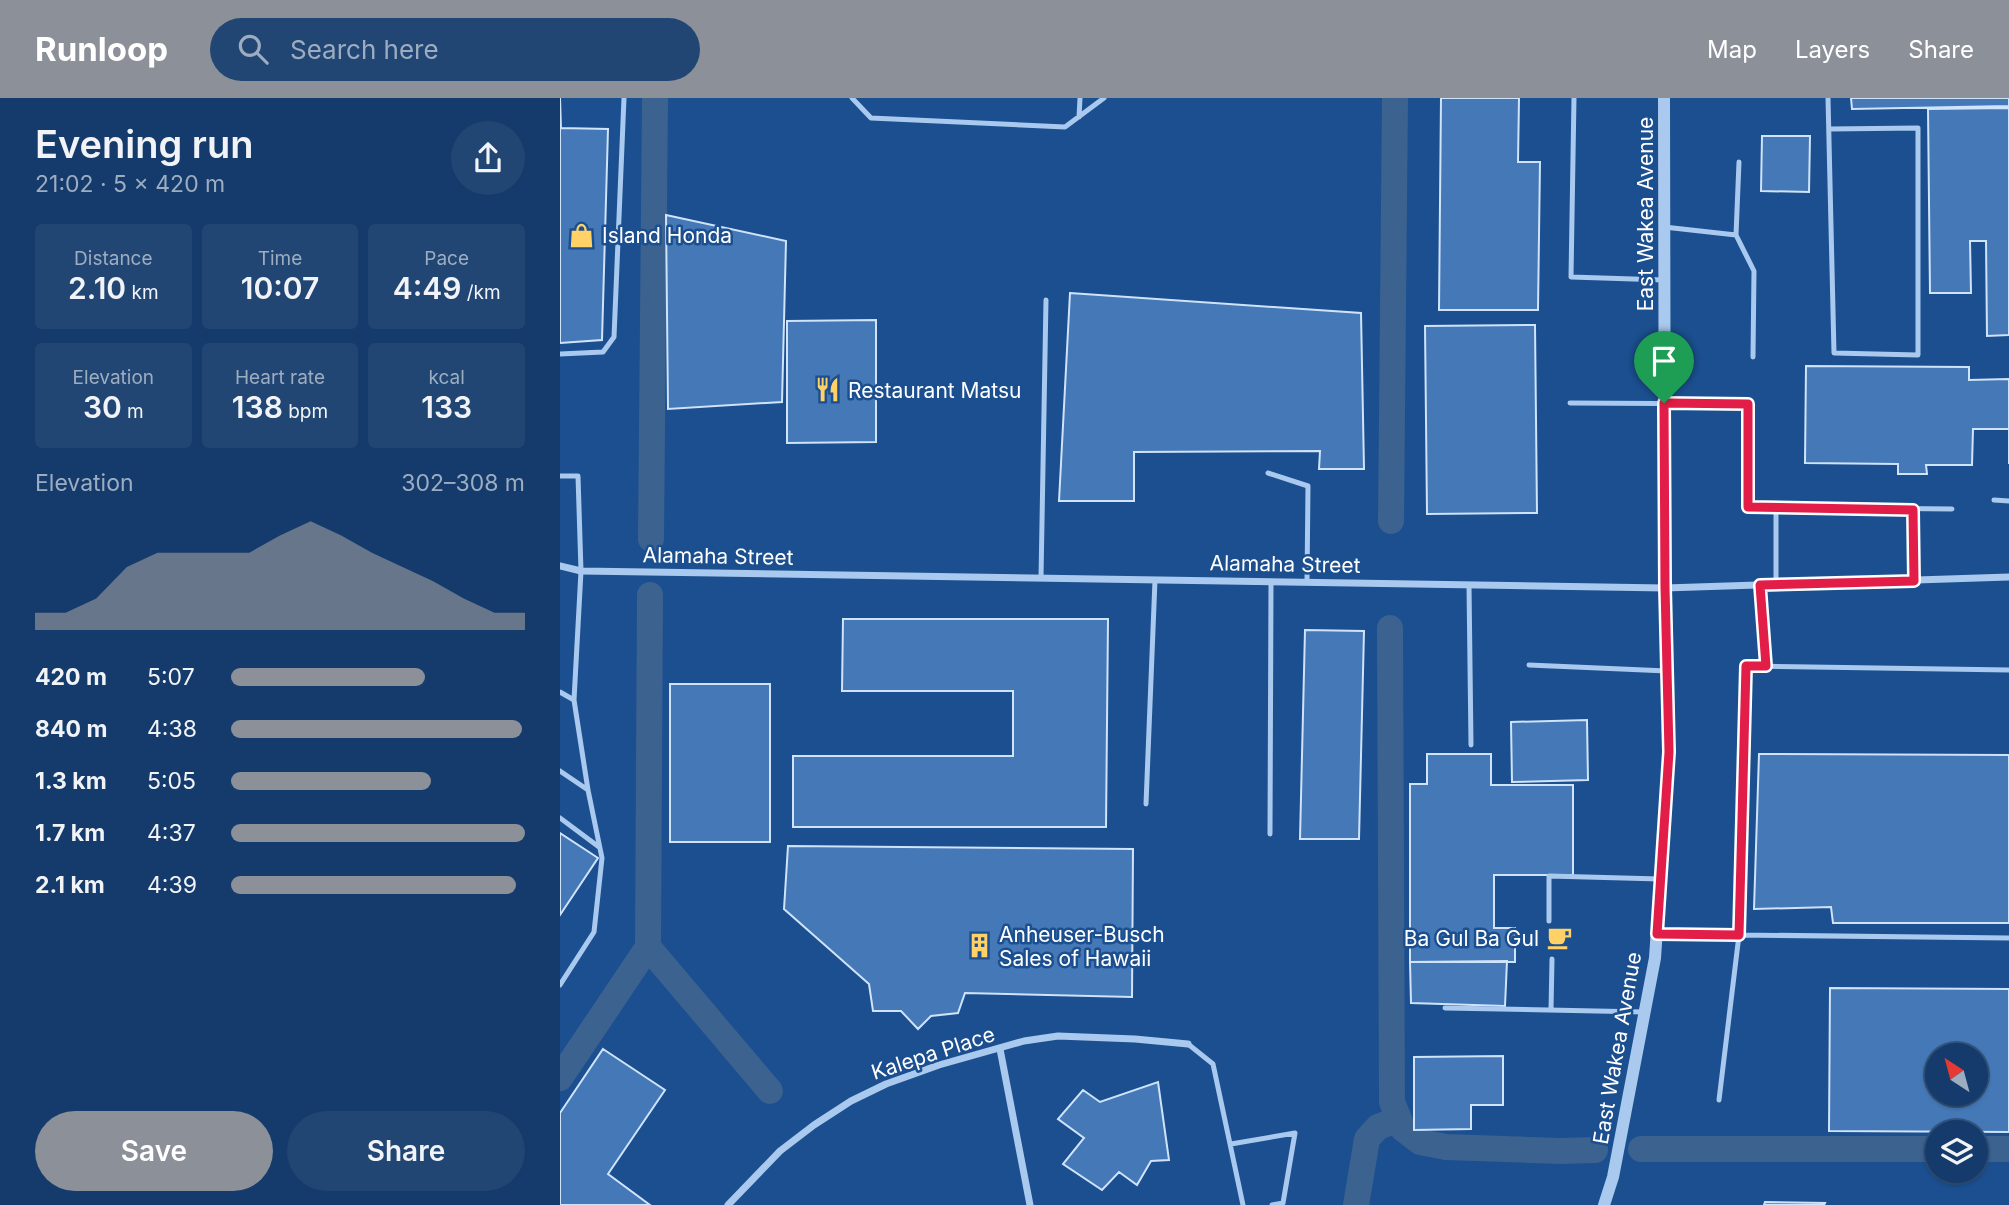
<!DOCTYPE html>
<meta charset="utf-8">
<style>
:root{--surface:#143b6b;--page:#214673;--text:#f1f3f6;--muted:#9dadc1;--line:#33557e;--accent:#8c9099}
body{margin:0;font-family:Inter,sans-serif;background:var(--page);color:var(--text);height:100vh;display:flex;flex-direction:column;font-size:26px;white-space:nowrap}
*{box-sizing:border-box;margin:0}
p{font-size:23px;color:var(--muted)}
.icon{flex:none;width:38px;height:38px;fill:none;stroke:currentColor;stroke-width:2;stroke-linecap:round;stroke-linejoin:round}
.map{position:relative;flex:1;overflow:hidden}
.details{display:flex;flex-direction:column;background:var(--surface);width:560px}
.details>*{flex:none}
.needle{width:46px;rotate:324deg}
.fabs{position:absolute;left:1365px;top:945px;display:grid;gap:14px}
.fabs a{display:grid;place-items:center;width:63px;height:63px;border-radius:50%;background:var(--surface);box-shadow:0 2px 5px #0004,0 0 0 2px var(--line);font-size:35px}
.pin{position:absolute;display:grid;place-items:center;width:60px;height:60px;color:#fff;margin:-72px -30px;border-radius:50% 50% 50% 0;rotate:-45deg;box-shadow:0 0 7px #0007}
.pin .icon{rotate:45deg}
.round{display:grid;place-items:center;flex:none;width:74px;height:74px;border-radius:37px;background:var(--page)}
.headline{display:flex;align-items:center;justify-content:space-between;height:119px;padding:0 35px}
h1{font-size:38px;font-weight:600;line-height:52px}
.metrics{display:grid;grid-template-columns:repeat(3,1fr);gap:10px;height:119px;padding:7px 35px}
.metrics div{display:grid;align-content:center;border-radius:7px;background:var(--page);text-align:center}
.metrics b{font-size:30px;font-weight:600}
.metrics small{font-size:19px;font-weight:400}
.metrics p{font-size:19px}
.chart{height:196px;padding:14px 35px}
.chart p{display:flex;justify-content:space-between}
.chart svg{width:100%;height:126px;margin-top:7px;fill:var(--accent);opacity:.7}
.primary-button{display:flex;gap:14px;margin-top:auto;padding:14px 35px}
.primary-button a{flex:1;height:80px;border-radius:42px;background:var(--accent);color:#fff;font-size:28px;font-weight:600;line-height:80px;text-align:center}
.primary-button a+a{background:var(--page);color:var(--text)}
ul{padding:0 35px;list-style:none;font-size:23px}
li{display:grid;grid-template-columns:112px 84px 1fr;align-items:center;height:52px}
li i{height:18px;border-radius:9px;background:var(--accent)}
header{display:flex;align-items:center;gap:42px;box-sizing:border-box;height:98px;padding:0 35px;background:var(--accent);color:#fff}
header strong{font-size:33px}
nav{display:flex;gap:38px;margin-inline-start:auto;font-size:24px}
.search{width:490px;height:63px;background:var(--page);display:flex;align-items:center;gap:18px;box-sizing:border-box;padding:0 24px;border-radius:38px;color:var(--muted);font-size:26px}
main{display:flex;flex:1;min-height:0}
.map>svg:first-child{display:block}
</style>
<header>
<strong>Runloop</strong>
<div class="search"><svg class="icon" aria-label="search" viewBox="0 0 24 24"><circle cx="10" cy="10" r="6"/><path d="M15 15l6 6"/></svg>Search here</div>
<nav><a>Map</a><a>Layers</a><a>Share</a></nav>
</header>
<main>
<section class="details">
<div class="headline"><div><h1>Evening run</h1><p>21:02 · 5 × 420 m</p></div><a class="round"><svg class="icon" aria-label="share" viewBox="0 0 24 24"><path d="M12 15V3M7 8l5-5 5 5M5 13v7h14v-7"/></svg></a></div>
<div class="metrics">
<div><p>Distance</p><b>2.10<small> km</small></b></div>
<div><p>Time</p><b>10:07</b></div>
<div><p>Pace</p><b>4:49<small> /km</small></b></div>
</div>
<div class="metrics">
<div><p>Elevation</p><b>30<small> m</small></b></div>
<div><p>Heart rate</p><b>138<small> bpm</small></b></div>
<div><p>kcal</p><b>133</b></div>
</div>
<div class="chart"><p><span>Elevation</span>302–308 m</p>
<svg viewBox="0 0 160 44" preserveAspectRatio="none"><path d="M0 44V38L10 38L20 33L30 22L40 17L50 17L60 17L70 17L80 11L90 6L100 11L110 17L120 22L130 27L140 33L150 38L160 38V44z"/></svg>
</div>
<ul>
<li><b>420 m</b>5:07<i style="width:66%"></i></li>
<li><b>840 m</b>4:38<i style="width:99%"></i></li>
<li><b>1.3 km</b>5:05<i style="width:68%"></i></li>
<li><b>1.7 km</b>4:37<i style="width:100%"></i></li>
<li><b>2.1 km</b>4:39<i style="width:97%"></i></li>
</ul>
<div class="primary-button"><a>Save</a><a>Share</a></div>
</section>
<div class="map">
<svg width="1449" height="1107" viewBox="0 0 1449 1107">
<rect width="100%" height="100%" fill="#1b4f8f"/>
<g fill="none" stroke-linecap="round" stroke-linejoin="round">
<path stroke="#3c6290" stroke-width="26" d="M831,423L835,0
M91,441L95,0
M830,530L832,1004L843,1031L860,1044L886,1049L1001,1053L1035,1052
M88,849L210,993
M0,980L88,849L90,497
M1081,1051H1377
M1416,1051H1449
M796,1107L807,1041L818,1029L839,1021"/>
</g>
<path fill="#4478b7" stroke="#cfe3fa" stroke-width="2" fill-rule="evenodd" d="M0,0L1,30L48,31L42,242L0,245Z
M881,0H959L958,64H980L978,212H879Z
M1291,0H1449V8L1292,11Z
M1449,10V237L1427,238L1426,143H1410L1411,195H1370L1368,11Z
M1202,38H1250L1249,94L1201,93Z
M106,117L226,143L222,304L108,311Z
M510,195L801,215L804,371H759L760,353L574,354V403H499Z
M316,222V344L227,345V223Z
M975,227L977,415L867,416L865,228Z
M1246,268L1409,269V282L1449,281V366V331H1413L1412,367H1366L1367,376H1338V366L1245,365Z
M283,521H548L546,729H233V658H453V593H282Z
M745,532L804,533L799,741H740Z
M110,586H210V744H110Z
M1027,622L1028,682L952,684L951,624Z
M867,656H931V687H1013V777H934V830H955V864H850V686H867Z
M1199,656L1449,657V825H1273L1271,809L1194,811Z
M0,735L38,760L0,817Z
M228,748L573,751L572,899L405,895L398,915L371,918L358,931L341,913H313L309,886L224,811Z
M947,863L945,908L851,905L850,864Z
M1270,890L1449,891V1034L1269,1033ZM1377,957H1416V996H1377Z
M43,951L105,992L48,1076L90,1107H0V1015Z
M943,958V1007H911V1031L854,1032V959Z
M598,984L609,1062L591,1063L577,1087L559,1074L542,1092L503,1066L524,1040L498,1021L523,992L540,1004Z
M1205,1104L1265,1105L1264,1107H1204Z"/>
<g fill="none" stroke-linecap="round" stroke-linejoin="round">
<path stroke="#a9c9ee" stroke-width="5" d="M292,0L311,20L505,29L544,0
M1014,0L1011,179L1104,182
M1268,0L1274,255L1358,257V30L1270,31
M519,19L520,0
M1104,129L1176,137L1179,64
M1176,137L1194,173L1193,259
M0,256L43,254L54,239L64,0
M1010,305L1188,306V409L1392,411
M708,375L748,388L747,484
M0,378H18L21,473L14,602L28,692L42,760L34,834L0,887
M1434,402L1449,403
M1216,410V487
M1353,412L1354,483
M481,480L486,202
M909,487L911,647
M1200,487L1206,568
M969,567L1107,573
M0,594L14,602
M0,673L28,692
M586,706L595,482
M0,720L39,749
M710,736L711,484
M989,823V778L1100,781
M1097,836L1449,840
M885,910L1085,914
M991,912L992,861
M628,946L653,966L683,1107
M1159,1002L1179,837L1186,568L1449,572
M671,1046L735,1035L723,1105L712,1107"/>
<path stroke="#a9c9ee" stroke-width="7" d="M0,468L21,473L1105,490L1449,479
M440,951L470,1107
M168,1107L220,1053L254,1027L291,1003L326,986L379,967L464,943L498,938L575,941L628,946"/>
<path stroke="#a9c9ee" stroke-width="12" d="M1044,1107L1053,1079L1095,860L1109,654L1105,490L1104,0"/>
</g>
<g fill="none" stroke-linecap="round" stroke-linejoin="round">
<defs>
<path id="route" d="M1104,305L1188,306V409L1353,412L1354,483L1200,487L1206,568H1186L1179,837L1097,836L1109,654L1105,489Z"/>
</defs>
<use href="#route" stroke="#fff" stroke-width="14"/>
<use href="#route" stroke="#e11d48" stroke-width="9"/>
</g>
<defs>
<symbol id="shop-bare" viewBox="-9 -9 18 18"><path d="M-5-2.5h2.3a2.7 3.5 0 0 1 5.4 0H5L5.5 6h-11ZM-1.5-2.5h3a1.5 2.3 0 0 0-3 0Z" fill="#ffd166" stroke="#1b4f8f" stroke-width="2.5" paint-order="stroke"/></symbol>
<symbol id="restaurant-bare" viewBox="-9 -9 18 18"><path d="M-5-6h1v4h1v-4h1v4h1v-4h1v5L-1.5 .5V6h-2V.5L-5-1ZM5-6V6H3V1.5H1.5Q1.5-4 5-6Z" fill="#ffd166" stroke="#1b4f8f" stroke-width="2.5" paint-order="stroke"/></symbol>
<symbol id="cafe-bare" viewBox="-9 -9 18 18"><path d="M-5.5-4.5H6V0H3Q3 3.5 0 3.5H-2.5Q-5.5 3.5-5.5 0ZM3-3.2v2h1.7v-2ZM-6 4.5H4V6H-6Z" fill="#ffd166" stroke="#1b4f8f" stroke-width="2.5" paint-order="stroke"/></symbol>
<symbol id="building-bare" viewBox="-9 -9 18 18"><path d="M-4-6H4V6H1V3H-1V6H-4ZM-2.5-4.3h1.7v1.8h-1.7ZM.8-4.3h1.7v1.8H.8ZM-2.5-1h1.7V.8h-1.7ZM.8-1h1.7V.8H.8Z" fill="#ffd166" stroke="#1b4f8f" stroke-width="2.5" paint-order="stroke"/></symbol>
</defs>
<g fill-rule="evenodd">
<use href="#shop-bare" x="4" y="120" width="35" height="35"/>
<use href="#restaurant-bare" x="250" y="274" width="35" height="35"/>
<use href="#cafe-bare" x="982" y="822" width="35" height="35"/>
<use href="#building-bare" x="402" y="830" width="35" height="35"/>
</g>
<g text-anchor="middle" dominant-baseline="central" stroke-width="5" stroke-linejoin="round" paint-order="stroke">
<g font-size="21" fill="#fff" stroke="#1b4f8f">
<text transform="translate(1085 116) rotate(-90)">East Wakea Avenue</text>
<text transform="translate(158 458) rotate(1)">Alamaha Street</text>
<text transform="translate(725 466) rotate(1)">Alamaha Street</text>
<text transform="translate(1057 950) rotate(-80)">East Wakea Avenue</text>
<text transform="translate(373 955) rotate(-18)">Kalepa Place</text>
</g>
<g font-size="21" fill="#fff" stroke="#1b4f8f" text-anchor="start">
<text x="42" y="137">Island Honda</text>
<text x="288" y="292">Restaurant Matsu</text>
<text x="439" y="836">Anheuser-Busch<tspan x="439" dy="24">Sales of Hawaii</tspan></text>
<text x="979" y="840" text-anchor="end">Ba Gul Ba Gul</text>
</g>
</g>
</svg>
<div class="fabs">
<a><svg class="needle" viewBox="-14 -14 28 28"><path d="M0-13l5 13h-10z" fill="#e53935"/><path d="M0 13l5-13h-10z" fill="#9dadc1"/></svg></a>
<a><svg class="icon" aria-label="layers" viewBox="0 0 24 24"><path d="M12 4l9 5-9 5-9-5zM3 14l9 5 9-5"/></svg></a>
</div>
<div class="pin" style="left:1104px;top:305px;background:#1e9e55"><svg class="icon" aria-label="arrive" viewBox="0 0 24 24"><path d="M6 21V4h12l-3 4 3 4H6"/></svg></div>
</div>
</main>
